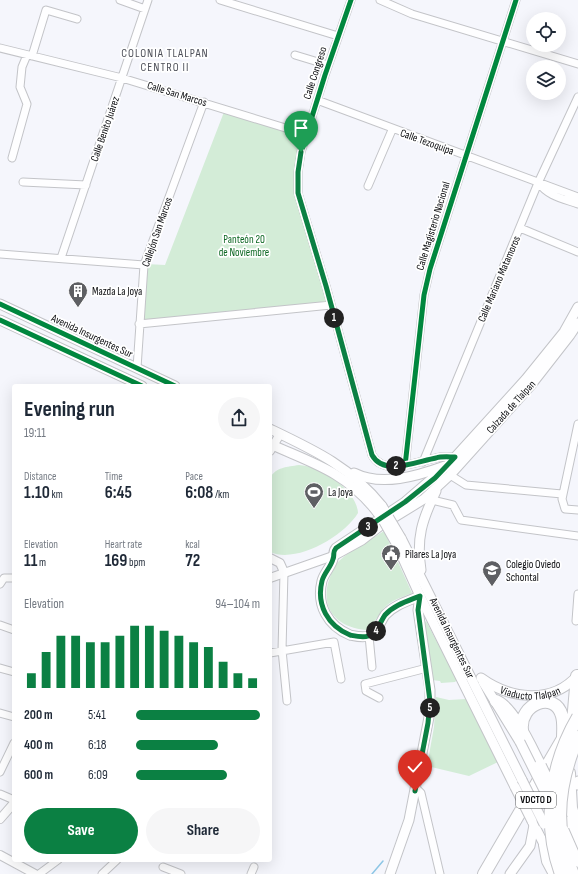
<!DOCTYPE html>
<meta charset="utf-8">
<style>
:root{--surface:#fff;--page:#f6f6f7;--text:#1f2937;--muted:#747a83;--accent:#0b8043}
body{margin:0;font-family:"Sofia Sans Condensed",sans-serif;background:var(--page);color:var(--text);height:100vh;display:flex;flex-direction:column;font-size:15px;white-space:nowrap}
*{box-sizing:border-box;margin:0}
p{font-size:13px;color:var(--muted)}
.icon{flex:none;width:22px;height:22px;fill:none;stroke:currentColor;stroke-width:2;stroke-linecap:round;stroke-linejoin:round}
.map{position:relative;flex:1;overflow:hidden}
.drawer{position:absolute;left:12px;top:384px;width:260px;height:478px;display:flex;flex-direction:column;background:var(--surface);border-radius:4px;box-shadow:0 4px 16px #0002}
.drawer>*{flex:none}
.controls{position:absolute;left:526px;top:12px;display:grid;gap:8px}
.controls a{display:grid;place-items:center;width:40px;height:40px;border-radius:50%;background:var(--surface);box-shadow:0 4px 16px #0002;font-size:20px}
.pin{position:absolute;display:grid;place-items:center;width:34px;height:34px;color:#fff;margin:-41px -17px;border-radius:50% 50% 50% 0;rotate:-45deg;box-shadow:0 0 4px #0007}
.pin .icon{rotate:45deg}
.km{position:absolute;width:20px;height:20px;margin:-10px;border-radius:50%;background:#222;color:#fff;font-size:11px;line-height:20px;text-align:center}
.round{display:grid;place-items:center;flex:none;width:42px;height:42px;border-radius:21px;background:var(--page)}
.overview{display:flex;align-items:center;justify-content:space-between;height:68px;padding:0 12px}
h1{font-size:22px;font-weight:700;line-height:30px}
.stats{display:grid;grid-template-columns:repeat(3,1fr);gap:6px;height:68px;padding:4px 12px}
.stats div{display:grid;align-content:center}
.stats b{font-size:17px;font-weight:700}
.stats small{font-size:11px;font-weight:400}
.stats p{font-size:11px}
.chart{height:112px;padding:8px 12px}
.chart p{display:flex;justify-content:space-between}
.chart svg{width:100%;height:72px;margin-top:4px;stroke:var(--accent);stroke-width:6}
.primary-button{display:flex;gap:8px;margin-top:auto;padding:8px 12px}
.primary-button a{flex:1;height:46px;border-radius:24px;background:var(--accent);color:#fff;font-size:16px;font-weight:700;line-height:46px;text-align:center}
.primary-button a+a{background:var(--page);color:var(--text)}
ul{padding:0 12px;list-style:none;font-size:13px}
li{display:grid;grid-template-columns:64px 48px 1fr;align-items:center;height:30px}
li i{height:10px;border-radius:5px;background:var(--accent)}
.map>svg:first-child{display:block}
</style>
<div class="map">
<svg width="578" height="874" viewBox="0 0 578 874">
<rect width="100%" height="100%" fill="#f5f6fc"/>
<path fill="#d3ecd7" d="M224,112L306,134L298,193L330,304L142,322L146,264L165,265Z
M299,465C320,466 357,490 358,513C344,536 297,564 270,552V478C276,467 287,467 299,465Z
M384,531L412,593C402,597 392,600 384,608C378,616 374,623 366,630C339,628 321,611 328,583C331,575 333,566 339,561C350,550 370,540 384,531Z
M426,621L457,680L455,682L441,683L440,681L432,680L424,623Z
M436,697L449,700L466,699L498,762L469,776L427,766L434,727Z"/>
<g fill="none" stroke-linecap="round" stroke-linejoin="round">
<path stroke="#8dc6e5" stroke-width="1.5" d="M372,874L383,861"/>
<defs>
<path id="minor" d="M120,0L145,9
M220,0L338,36
M351,0L325,75L301,152L298,172V193L326,286L372,455C384,477 418,461 436,458C442,456 449,457 455,457
M380,0L412,14L578,64
M0,48L122,78L292,130L307,132
M295,55L328,65
M32,56L46,10L77,19
M317,100L578,197
M12,158L27,104L20,87L22,67L27,55
M23,182L86,185
M539,183C547,196 564,199 578,204
M368,186L392,130
M520,228L578,252
M0,254L144,265
M61,258L148,0
M139,324L331,305
M137,368L144,265L204,102
M578,424L562,499L565,509L578,510
M423,462L538,183L578,97
M405,466L424,295L430,269L516,0
M450,475L466,485L562,494
M432,500L453,505L461,520L578,536
M284,572L282,650L287,701
M0,584L4,578H14
M576,621L578,594
M0,625L14,630
M369,636L372,667
M270,653L334,642L341,679
M0,668L14,672
M379,698L366,691L365,684L427,668
M0,713L14,717
M0,772L14,743
M416,788L421,793L440,874
M0,794L14,800
M163,867L181,874
M39,874L58,860
M102,874L117,860
M251,874L254,867"/>
<path id="tertiary" d="M270,451L280,434
M270,558L280,563L284,572
M270,578L333,556
M0,819L14,803
M0,855L35,874"/>
<g id="secondary">
<path d="M0,304L175,386"/>
<path d="M0,320L142,386"/>
<path d="M270,429C314,450 351,467 382,506"/>
<path d="M270,444C312,463 343,471 374,508"/>
<path d="M354,473C382,487 417,476 445,466"/>
<path d="M401,538L522,780"/>
<path d="M396,543L420,596L515,787"/>
<path d="M333,556L362,540L380,526L424,499L450,475L531,385L570,335L578,323"/>
<path d="M421,570C416,538 422,520 436,491"/>
<path d="M420,596C408,601 394,605 385,615C380,622 377,634 368,636C363,638 355,636 350,635C328,626 316,605 322,581C324,573 331,567 333,559C335,554 332,553 336,548L405,502L448,465L526,379L564,332L578,307"/>
<path id="s1" d="M481,678C510,699 552,705 578,675"/>
<path d="M483,682L520,742"/>
<path d="M577,785L578,781"/>
<path d="M532,821L547,850"/>
<path d="M390,874L409,820L430,712V690L418,610L420,596"/>
<path d="M510,874L530,846L534,825"/>
</g>
<path id="motorway" d="M496,701C513,708 531,749 540,766
M573,722L577,676
M522,730C519,703 555,690 562,716C564,723 563,731 563,738
M569,773L571,808L578,830
M567,823L578,848
M545,845L548,861L555,874
M484,874L565,735"/>
</defs>
<use href="#minor" stroke="#c3c4c8" stroke-width="9"/>
<use href="#tertiary" stroke="#c3c4c8" stroke-width="10"/>
<use href="#secondary" stroke="#c3c4c8" stroke-width="11"/>
<use href="#motorway" stroke="#c3c4c8" stroke-width="14"/>
<use href="#minor" stroke="#fefeff" stroke-width="7"/>
<use href="#tertiary" stroke="#fefeff" stroke-width="8"/>
<use href="#secondary" stroke="#fefeff" stroke-width="9"/>
<use href="#motorway" stroke="#fefeff" stroke-width="12"/>
<defs>
<path id="secondary-bridge" d="M382,506L401,538
M374,508L383,520L396,543
M520,742L551,804
M522,780L544,824
M515,787L532,821
M564,830L578,862"/>
<path id="motorway-bridge" d="M540,766L552,791
M561,874C542,822 550,765 578,717
M573,874C552,829 559,781 578,737"/>
</defs>
<use href="#secondary-bridge" stroke="#c3c4c8" stroke-width="11" stroke-linecap="butt"/>
<use href="#motorway-bridge" stroke="#c3c4c8" stroke-width="14" stroke-linecap="butt"/>
<use href="#secondary-bridge" stroke="#fefeff" stroke-width="9"/>
<use href="#motorway-bridge" stroke="#fefeff" stroke-width="12"/>
<defs>
<path id="cycleway" d="M351,0L325,75L301,152L298,172V193L326,286L372,455C384,477 418,461 436,458C442,456 449,457 455,457
M0,304L175,386
M0,320L142,386
M405,466L424,295L430,269L516,0"/>
</defs>
<use href="#cycleway" stroke="#fff" stroke-width="8"/>
<use href="#cycleway" stroke="#00873e" stroke-width="5"/>
</g>
<g fill="none" stroke-linecap="round" stroke-linejoin="round">
<defs>
<path id="route" d="M301,152L298,172V193L326,286L372,455C384,477 418,461 436,458C442,456 449,457 455,457L435,478L405,502L336,548C332,553 335,554 333,559C331,567 324,573 322,581C316,605 328,626 350,635C355,636 363,638 368,636C377,634 380,622 385,615C394,605 408,601 420,596L418,610L430,701L428,723L415,791"/>
</defs>
<use href="#route" stroke="#fff" stroke-width="8"/>
<use href="#route" stroke="#0b8043" stroke-width="5"/>
</g>
<defs>
<symbol id="building-pin" viewBox="-11 -11 22 30"><path d="M0 17L-7.5 6A9.5 9.5 0 1 1 7.5 6Z" fill="#5e5f63" stroke="#fff"/><path d="M-4-6H4V6H1V3H-1V6H-4ZM-2.5-4.3h1.7v1.8h-1.7ZM.8-4.3h1.7v1.8H.8ZM-2.5-1h1.7V.8h-1.7ZM.8-1h1.7V.8H.8Z" fill="#fff"/></symbol>
<symbol id="stadium-pin" viewBox="-11 -11 22 30"><path d="M0 17L-7.5 6A9.5 9.5 0 1 1 7.5 6Z" fill="#5e5f63" stroke="#fff"/><path d="M0-5a6.5 5 0 1 0 0 10a6.5 5 0 1 0 0-10ZM-3.5-1.8h7v3.6h-7Z" fill="#fff"/></symbol>
<symbol id="civic-pin" viewBox="-11 -11 22 30"><path d="M0 17L-7.5 6A9.5 9.5 0 1 1 7.5 6Z" fill="#5e5f63" stroke="#fff"/><path d="M-.6-6.5H3V-4.5H.6V-3L4-1V1h2V6H-6V1h2V-1L-.6-3ZM-1.2 2.5V6h2.4V2.5Z" fill="#fff"/></symbol>
<symbol id="school-pin" viewBox="-11 -11 22 30"><path d="M0 17L-7.5 6A9.5 9.5 0 1 1 7.5 6Z" fill="#5e5f63" stroke="#fff"/><path d="M0-5L7-2L0 1L-7-2ZM-4 1L0 2.5L4 1V4Q0 6-4 4Z" fill="#fff"/></symbol>
</defs>
<g fill-rule="evenodd">
<use href="#building-pin" x="67" y="280" width="22" height="30"/>
<use href="#stadium-pin" x="303" y="481" width="22" height="30"/>
<use href="#civic-pin" x="380" y="543" width="22" height="30"/>
<use href="#school-pin" x="481" y="559" width="22" height="30"/>
</g>
<g text-anchor="middle" dominant-baseline="central" stroke-width="3.5" stroke-linejoin="round" paint-order="stroke">
<rect fill="#fff" stroke="#555658" stroke-width="1" x="516" y="792" width="40" height="16" rx="3"/>
<g font-size="10" font-weight="bold" fill="#0c0d10">
<text x="536" y="800">VDCTO D</text>
</g>
<g font-size="11" fill="#0c0d10" stroke="#fff">
<text transform="translate(315 73) rotate(-72)">Calle Congreso</text>
<text transform="translate(177 94) rotate(17)">Calle San Marcos</text>
<text transform="translate(105 129) rotate(-71)">Calle Benito Juárez</text>
<text transform="translate(427 142) rotate(20)">Calle Tezoquipa</text>
<text transform="translate(433 226) rotate(-73)">Calle Magisterio Nacional</text>
<text transform="translate(157 232) rotate(-71)">Callejón San Marcos</text>
<text transform="translate(499 279) rotate(-67)">Calle Mariano Matamoros</text>
<text transform="translate(92 336) rotate(25)">Avenida Insurgentes Sur</text>
<text transform="translate(511 407) rotate(-48)">Calzada de Tlalpan</text>
<text transform="translate(452 638) rotate(64)">Avenida Insurgentes Sur</text>
<text stroke="none"><textPath href="#s1" startOffset="53">Viaducto Tlalpan</textPath></text>
</g>
<g font-size="11" fill="#0e6824" stroke="#fff">
<text x="244" y="239">Panteón 20<tspan x="244" dy="13">de Noviembre</tspan></text>
</g>
<g font-size="11" fill="#0c0d10" stroke="#fff" text-anchor="start">
<text x="92" y="291">Mazda La Joya</text>
<text x="328" y="492">La Joya</text>
<text x="405" y="554">Pilares La Joya</text>
<text x="506" y="564">Colegio Oviedo<tspan x="506" dy="13">Schontal</tspan></text>
</g>
<g font-size="12" letter-spacing="1" fill="#4e5059" stroke="#fff">
<text x="165" y="53">COLONIA TLALPAN<tspan x="165" dy="14">CENTRO II</tspan></text>
</g>
</g>
</svg>
<div class="controls">
<a><svg class="icon" aria-label="locate" viewBox="0 0 24 24"><circle cx="12" cy="12" r="6"/><path d="M12 2v4M12 18v4M2 12h4M18 12h4"/></svg></a>
<a><svg class="icon" aria-label="layers" viewBox="0 0 24 24"><path d="M12 4l9 5-9 5-9-5zM3 14l9 5 9-5"/></svg></a>
</div>
<div class="pin" style="left:301px;top:152px;background:#1e9e55"><svg class="icon" aria-label="arrive" viewBox="0 0 24 24"><path d="M6 21V4h12l-3 4 3 4H6"/></svg></div>
<div class="pin" style="left:415px;top:791px;background:#d93025"><svg class="icon" aria-label="check" viewBox="0 0 24 24"><path d="M5 12l5 5 9-10"/></svg></div>
<b class="km" style="left:334px;top:318px">1</b>
<b class="km" style="left:396px;top:466px">2</b>
<b class="km" style="left:368px;top:527px">3</b>
<b class="km" style="left:376px;top:631px">4</b>
<b class="km" style="left:430px;top:708px">5</b>
<section class="drawer">
<div class="overview"><div><h1>Evening run</h1><p>19:11</p></div><a class="round"><svg class="icon" aria-label="share" viewBox="0 0 24 24"><path d="M12 15V3M7 8l5-5 5 5M5 13v7h14v-7"/></svg></a></div>
<div class="stats">
<div><p>Distance</p><b>1.10<small> km</small></b></div>
<div><p>Time</p><b>6:45</b></div>
<div><p>Pace</p><b>6:08<small> /km</small></b></div>
</div>
<div class="stats">
<div><p>Elevation</p><b>11<small> m</small></b></div>
<div><p>Heart rate</p><b>169<small> bpm</small></b></div>
<div><p>kcal</p><b>72</b></div>
</div>
<div class="chart"><p><span>Elevation</span>94–104 m</p>
<svg viewBox="0 0 160 44" preserveAspectRatio="none"><path d="M5 44V35M15 44V22M25 44V12M35 44V12M45 44V16M55 44V16M65 44V12M75 44V6M85 44V6M95 44V9M105 44V12M115 44V16M125 44V19M135 44V28M145 44V35M155 44V38"/></svg>
</div>
<ul>
<li><b>200 m</b>5:41<i style="width:100%"></i></li>
<li><b>400 m</b>6:18<i style="width:66%"></i></li>
<li><b>600 m</b>6:09<i style="width:73%"></i></li>
</ul>
<div class="primary-button"><a>Save</a><a>Share</a></div>
</section>
</div>
